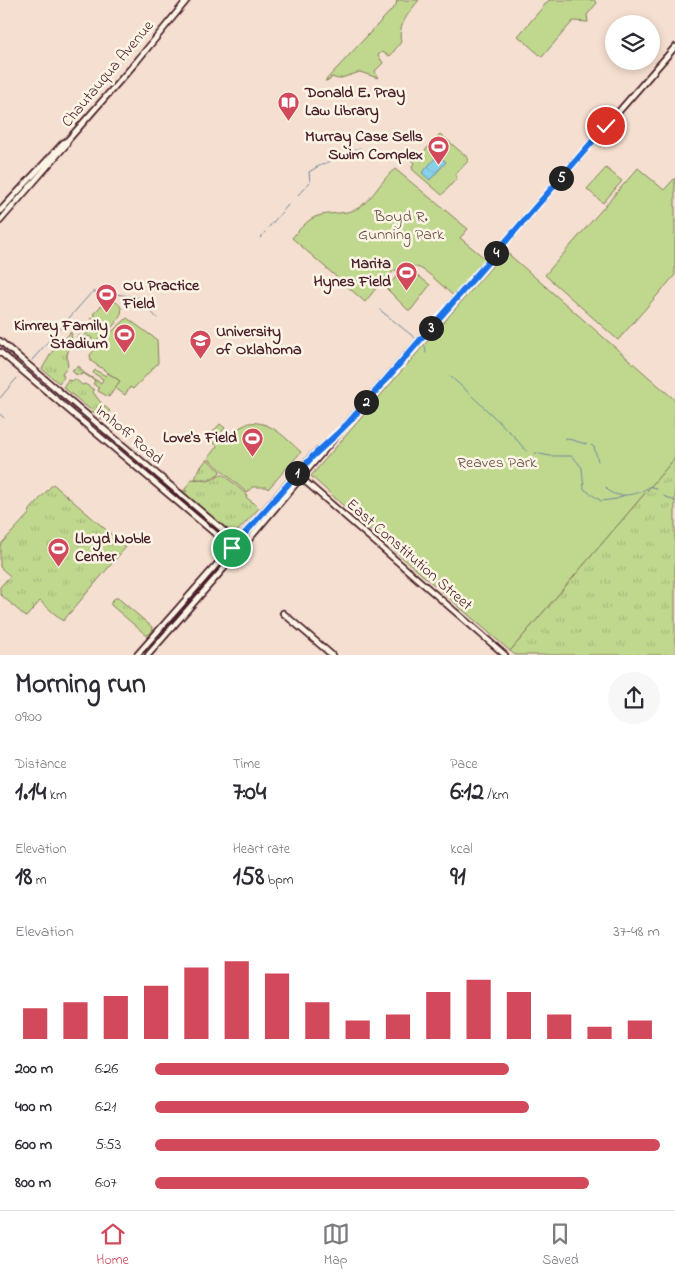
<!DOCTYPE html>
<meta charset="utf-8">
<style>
:root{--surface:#fff;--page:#f7f7f7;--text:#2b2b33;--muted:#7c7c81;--line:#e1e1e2;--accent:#d1495b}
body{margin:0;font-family:"Indie Flower",sans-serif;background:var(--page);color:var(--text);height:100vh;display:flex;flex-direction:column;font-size:19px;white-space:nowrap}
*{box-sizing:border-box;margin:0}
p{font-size:16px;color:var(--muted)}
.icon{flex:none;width:28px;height:28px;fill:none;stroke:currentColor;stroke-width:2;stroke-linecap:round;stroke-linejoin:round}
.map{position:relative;height:655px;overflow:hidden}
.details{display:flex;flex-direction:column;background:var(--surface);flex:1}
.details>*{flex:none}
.tools{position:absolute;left:605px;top:15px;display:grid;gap:10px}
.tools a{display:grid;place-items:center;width:55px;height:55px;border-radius:50%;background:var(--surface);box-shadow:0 2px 8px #0003;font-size:25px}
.pin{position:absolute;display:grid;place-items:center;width:42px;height:42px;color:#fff;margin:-21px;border:2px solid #fff;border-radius:50%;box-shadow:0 1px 5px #0007}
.km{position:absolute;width:25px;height:25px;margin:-12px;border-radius:50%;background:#222;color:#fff;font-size:14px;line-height:25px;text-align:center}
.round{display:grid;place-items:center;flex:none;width:52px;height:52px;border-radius:26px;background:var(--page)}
.overview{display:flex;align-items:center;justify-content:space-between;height:85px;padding:0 15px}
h1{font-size:28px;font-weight:700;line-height:38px}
.stats{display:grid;grid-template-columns:repeat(3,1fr);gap:8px;height:85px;padding:5px 15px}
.stats div{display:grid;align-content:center}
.stats b{font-size:25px;font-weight:700}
.stats small{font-size:14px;font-weight:400}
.stats p{font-size:14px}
.chart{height:140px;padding:10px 15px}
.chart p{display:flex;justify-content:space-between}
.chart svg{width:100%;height:90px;margin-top:5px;stroke:var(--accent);stroke-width:6}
ul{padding:0 15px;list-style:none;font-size:16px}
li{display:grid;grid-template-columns:80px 60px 1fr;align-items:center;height:38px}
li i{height:12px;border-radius:6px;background:var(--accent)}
.menu{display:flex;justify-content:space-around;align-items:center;height:70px;border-top:1px solid var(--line);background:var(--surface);font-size:14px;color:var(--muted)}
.menu a{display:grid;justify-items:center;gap:2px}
.menu .active{color:var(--accent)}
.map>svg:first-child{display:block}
</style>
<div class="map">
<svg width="675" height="655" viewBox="0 0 675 655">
<defs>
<pattern id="grass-tufts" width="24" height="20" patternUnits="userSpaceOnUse" patternTransform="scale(1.25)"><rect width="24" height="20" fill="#bfd88e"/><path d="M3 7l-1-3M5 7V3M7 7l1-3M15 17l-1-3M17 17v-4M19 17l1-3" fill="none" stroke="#a6b97b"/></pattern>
<pattern id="water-waves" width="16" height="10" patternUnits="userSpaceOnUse" patternTransform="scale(1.25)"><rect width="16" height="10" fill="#88d0e9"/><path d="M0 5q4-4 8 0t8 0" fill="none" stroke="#77b2c8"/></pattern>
</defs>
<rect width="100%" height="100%" fill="#f5dfd0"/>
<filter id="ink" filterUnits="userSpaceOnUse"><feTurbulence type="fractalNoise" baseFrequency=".02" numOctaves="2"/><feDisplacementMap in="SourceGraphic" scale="10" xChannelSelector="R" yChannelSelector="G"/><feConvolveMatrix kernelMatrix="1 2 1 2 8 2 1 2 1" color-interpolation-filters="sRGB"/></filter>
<g filter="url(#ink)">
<path fill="url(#grass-tufts)" stroke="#847c5c" d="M92,317L111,332L105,338L102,335L93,343L91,340L92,338L89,336L84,339L77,347L78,349L70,347L73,341L78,340L77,336L79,335L82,338L97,324L93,318L90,319Z
M71,332C74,341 64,351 68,366L62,373L64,377L59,383L42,369L52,352Z
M79,366L84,373L101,383L103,379L93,373L95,370L106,376L108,373L120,381L109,397L98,391L99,388L93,384L95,381L83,373L81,375L75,374L72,370Z
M75,379L82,385L85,384L94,390L93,392L101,403L110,411L103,420L63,387L68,380L72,381Z
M675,458V655H515L510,651Z
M207,459L220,471V473L210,479H195L200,468Z
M222,475H224L247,495L246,497L259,508L233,536L184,495L183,490L187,492L185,489L192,479L208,481Z
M53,484L126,547L63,621L40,601L26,617L0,594V587L10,576L0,567V545L29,514L30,510Z
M115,598H118L152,627L153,630L149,635H146L111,605V602Z"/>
<path fill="#bfd88e" stroke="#847c5c" d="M397,0H419C409,12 397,26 401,42L390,56L382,52L378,55L383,63L375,71L378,78L360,72L338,79L331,77L330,80L325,81L396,5Z
M549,0H594L597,3L587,15L588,22L573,21L542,57L518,36Z
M440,134L467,157L468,161L456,174L457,178L442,195L413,170L412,167L414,163L411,160L418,152L421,155Z
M606,168L622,181L603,203L587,189Z
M638,168L664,190L675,178V275L618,340L545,275Z
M395,169L468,229L460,238L487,260L455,297C445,289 435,278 425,271C399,254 379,285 365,302L292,238C299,230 305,222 315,217C330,211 346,216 360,207C374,197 382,179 395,169Z
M505,251L675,400V458L510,651L358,519L311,476Z
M404,273L416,274L430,285L411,310H408L386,288L396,277Z
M108,299C130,305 121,318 110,329L93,314Z
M127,318L157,340L158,363L133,389L130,387L125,395L115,388L120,381L91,361L90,355L105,338Z
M249,423C271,420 286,439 301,452L268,489L266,487H252L247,493L208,458L217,446L208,437L220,424L225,428L217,437L224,443L239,428Z"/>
<path fill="url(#water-waves)" stroke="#6f899d" d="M438,155L446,162L430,180L422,173Z"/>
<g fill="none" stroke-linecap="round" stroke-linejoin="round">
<path stroke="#6f899d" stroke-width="1" d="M298,195L310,182L309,172L319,166L360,148
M269,227L288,205
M260,238L265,232
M380,310L415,338
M425,346L426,353
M32,360L92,292H105L139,298L157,318
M450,376L469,393
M472,396L513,435L526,451
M0,398L17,378
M0,414L4,418
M565,438L586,444
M591,445L594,447L598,461
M535,453L550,456H571L575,459L582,468L584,489L601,501L617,499L624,495
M606,487C610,498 630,496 640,492C643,491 647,488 650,486L657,489
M664,496L675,501"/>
<defs>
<path id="secondary" d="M0,211L63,143L68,140
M0,221L66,145L68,140L137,61L187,0
M0,341L243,547
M0,352L238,553
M299,476L505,655
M283,613L332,655
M137,655L313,455L328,442
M148,655L240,550L337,435L675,47"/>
</defs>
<use href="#secondary" stroke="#4a1f2b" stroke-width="8"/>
<use href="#secondary" stroke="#fcf5e5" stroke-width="4.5"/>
</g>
</g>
<g fill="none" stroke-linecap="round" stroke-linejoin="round" filter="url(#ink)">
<defs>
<path id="route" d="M232,548L313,456L337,434L349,422L606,126"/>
</defs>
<use href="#route" stroke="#fff" stroke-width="10"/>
<use href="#route" stroke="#1a73e8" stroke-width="6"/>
</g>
<defs>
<symbol id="library-pin" viewBox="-11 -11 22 30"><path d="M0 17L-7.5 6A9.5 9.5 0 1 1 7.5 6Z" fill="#d1495b" stroke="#fcf5e5"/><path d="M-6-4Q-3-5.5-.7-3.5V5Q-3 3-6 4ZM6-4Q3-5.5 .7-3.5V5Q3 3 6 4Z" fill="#fff"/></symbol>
<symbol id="stadium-pin" viewBox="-11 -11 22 30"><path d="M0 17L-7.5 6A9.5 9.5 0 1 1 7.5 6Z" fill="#d1495b" stroke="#fcf5e5"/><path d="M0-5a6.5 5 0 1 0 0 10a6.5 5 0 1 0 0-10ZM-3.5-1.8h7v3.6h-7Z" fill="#fff"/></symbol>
<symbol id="university-pin" viewBox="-11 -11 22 30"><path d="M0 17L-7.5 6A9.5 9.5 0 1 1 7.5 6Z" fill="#d1495b" stroke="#fcf5e5"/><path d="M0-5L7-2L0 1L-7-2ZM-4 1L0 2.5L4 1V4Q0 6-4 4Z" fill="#fff"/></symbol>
</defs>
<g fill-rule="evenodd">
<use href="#library-pin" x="276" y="90" width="25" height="34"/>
<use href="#stadium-pin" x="426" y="134" width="25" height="34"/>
<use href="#stadium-pin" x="394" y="260" width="25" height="34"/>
<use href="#stadium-pin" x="94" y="282" width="25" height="34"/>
<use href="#stadium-pin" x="112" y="322" width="25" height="34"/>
<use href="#university-pin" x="188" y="328" width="25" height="34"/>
<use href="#stadium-pin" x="240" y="426" width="25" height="34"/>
<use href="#stadium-pin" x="46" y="536" width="25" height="34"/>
</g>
<g text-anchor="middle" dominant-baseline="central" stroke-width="5" stroke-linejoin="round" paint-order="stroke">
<g font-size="16" fill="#4a1f2b" stroke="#fcf5e5">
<text transform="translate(108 74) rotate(-50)">Chautauqua Avenue</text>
<text transform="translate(129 435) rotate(40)">Imhoff Road</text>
<text transform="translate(409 555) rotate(41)">East Constitution Street</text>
</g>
<g font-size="16" font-weight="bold" fill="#4a1f2b" stroke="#fcf5e5" text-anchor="start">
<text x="305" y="93">Donald E. Pray<tspan x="305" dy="18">Law Library</tspan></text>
<text x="423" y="137" text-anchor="end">Murray Case Sells<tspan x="423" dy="18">Swim Complex</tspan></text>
<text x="391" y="264" text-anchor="end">Marita<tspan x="391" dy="18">Hynes Field</tspan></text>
<text x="123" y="286">OU Practice<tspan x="123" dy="18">Field</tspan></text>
<text x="108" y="326" text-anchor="end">Kimrey Family<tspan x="108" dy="18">Stadium</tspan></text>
<text x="216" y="332">University<tspan x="216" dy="18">of Oklahoma</tspan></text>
<text x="237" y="438" text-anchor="end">Love's Field</text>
<text x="75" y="539">Lloyd Noble<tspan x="75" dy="18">Center</tspan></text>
</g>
<g font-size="16" fill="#674d44" stroke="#fcf5e5">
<text x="401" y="217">Boyd R.<tspan x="401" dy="18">Gunning Park</tspan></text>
<text x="497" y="463">Reaves Park</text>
</g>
</g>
</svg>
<div class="tools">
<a><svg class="icon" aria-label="layers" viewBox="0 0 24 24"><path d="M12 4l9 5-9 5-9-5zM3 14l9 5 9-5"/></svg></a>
</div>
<div class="pin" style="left:232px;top:548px;background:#1e9e55"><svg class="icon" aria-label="arrive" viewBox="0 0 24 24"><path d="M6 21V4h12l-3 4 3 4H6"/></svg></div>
<div class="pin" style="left:606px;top:126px;background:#d93025"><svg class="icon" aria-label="check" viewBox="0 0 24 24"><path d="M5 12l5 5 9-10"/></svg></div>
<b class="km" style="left:297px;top:473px">1</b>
<b class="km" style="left:366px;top:402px">2</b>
<b class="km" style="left:431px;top:328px">3</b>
<b class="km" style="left:496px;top:253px">4</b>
<b class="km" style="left:561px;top:178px">5</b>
</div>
<section class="details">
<div class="overview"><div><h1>Morning run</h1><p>09:00</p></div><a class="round"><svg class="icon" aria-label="share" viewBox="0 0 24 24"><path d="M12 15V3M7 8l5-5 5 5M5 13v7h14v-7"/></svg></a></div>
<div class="stats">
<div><p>Distance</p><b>1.14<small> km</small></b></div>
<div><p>Time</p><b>7:04</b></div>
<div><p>Pace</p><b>6:12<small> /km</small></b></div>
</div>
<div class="stats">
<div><p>Elevation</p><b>18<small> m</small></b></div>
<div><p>Heart rate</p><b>158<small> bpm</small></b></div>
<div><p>kcal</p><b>91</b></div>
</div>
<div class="chart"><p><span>Elevation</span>37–48 m</p>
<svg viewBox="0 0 160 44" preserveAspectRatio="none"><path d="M5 44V29M15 44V26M25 44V23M35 44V18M45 44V9M55 44V6M65 44V12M75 44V26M85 44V35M95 44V32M105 44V21M115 44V15M125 44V21M135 44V32M145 44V38M155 44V35"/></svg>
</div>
<ul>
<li><b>200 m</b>6:26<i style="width:70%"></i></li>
<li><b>400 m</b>6:21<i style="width:74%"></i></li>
<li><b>600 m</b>5:53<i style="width:100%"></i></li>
<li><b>800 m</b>6:07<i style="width:86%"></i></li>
</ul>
</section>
<nav class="menu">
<a class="active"><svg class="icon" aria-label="home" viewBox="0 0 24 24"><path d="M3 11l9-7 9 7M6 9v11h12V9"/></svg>Home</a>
<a><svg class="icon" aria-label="map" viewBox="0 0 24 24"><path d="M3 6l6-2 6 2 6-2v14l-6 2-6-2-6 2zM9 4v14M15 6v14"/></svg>Map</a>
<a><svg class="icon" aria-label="saved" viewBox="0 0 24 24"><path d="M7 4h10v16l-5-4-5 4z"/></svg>Saved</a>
</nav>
